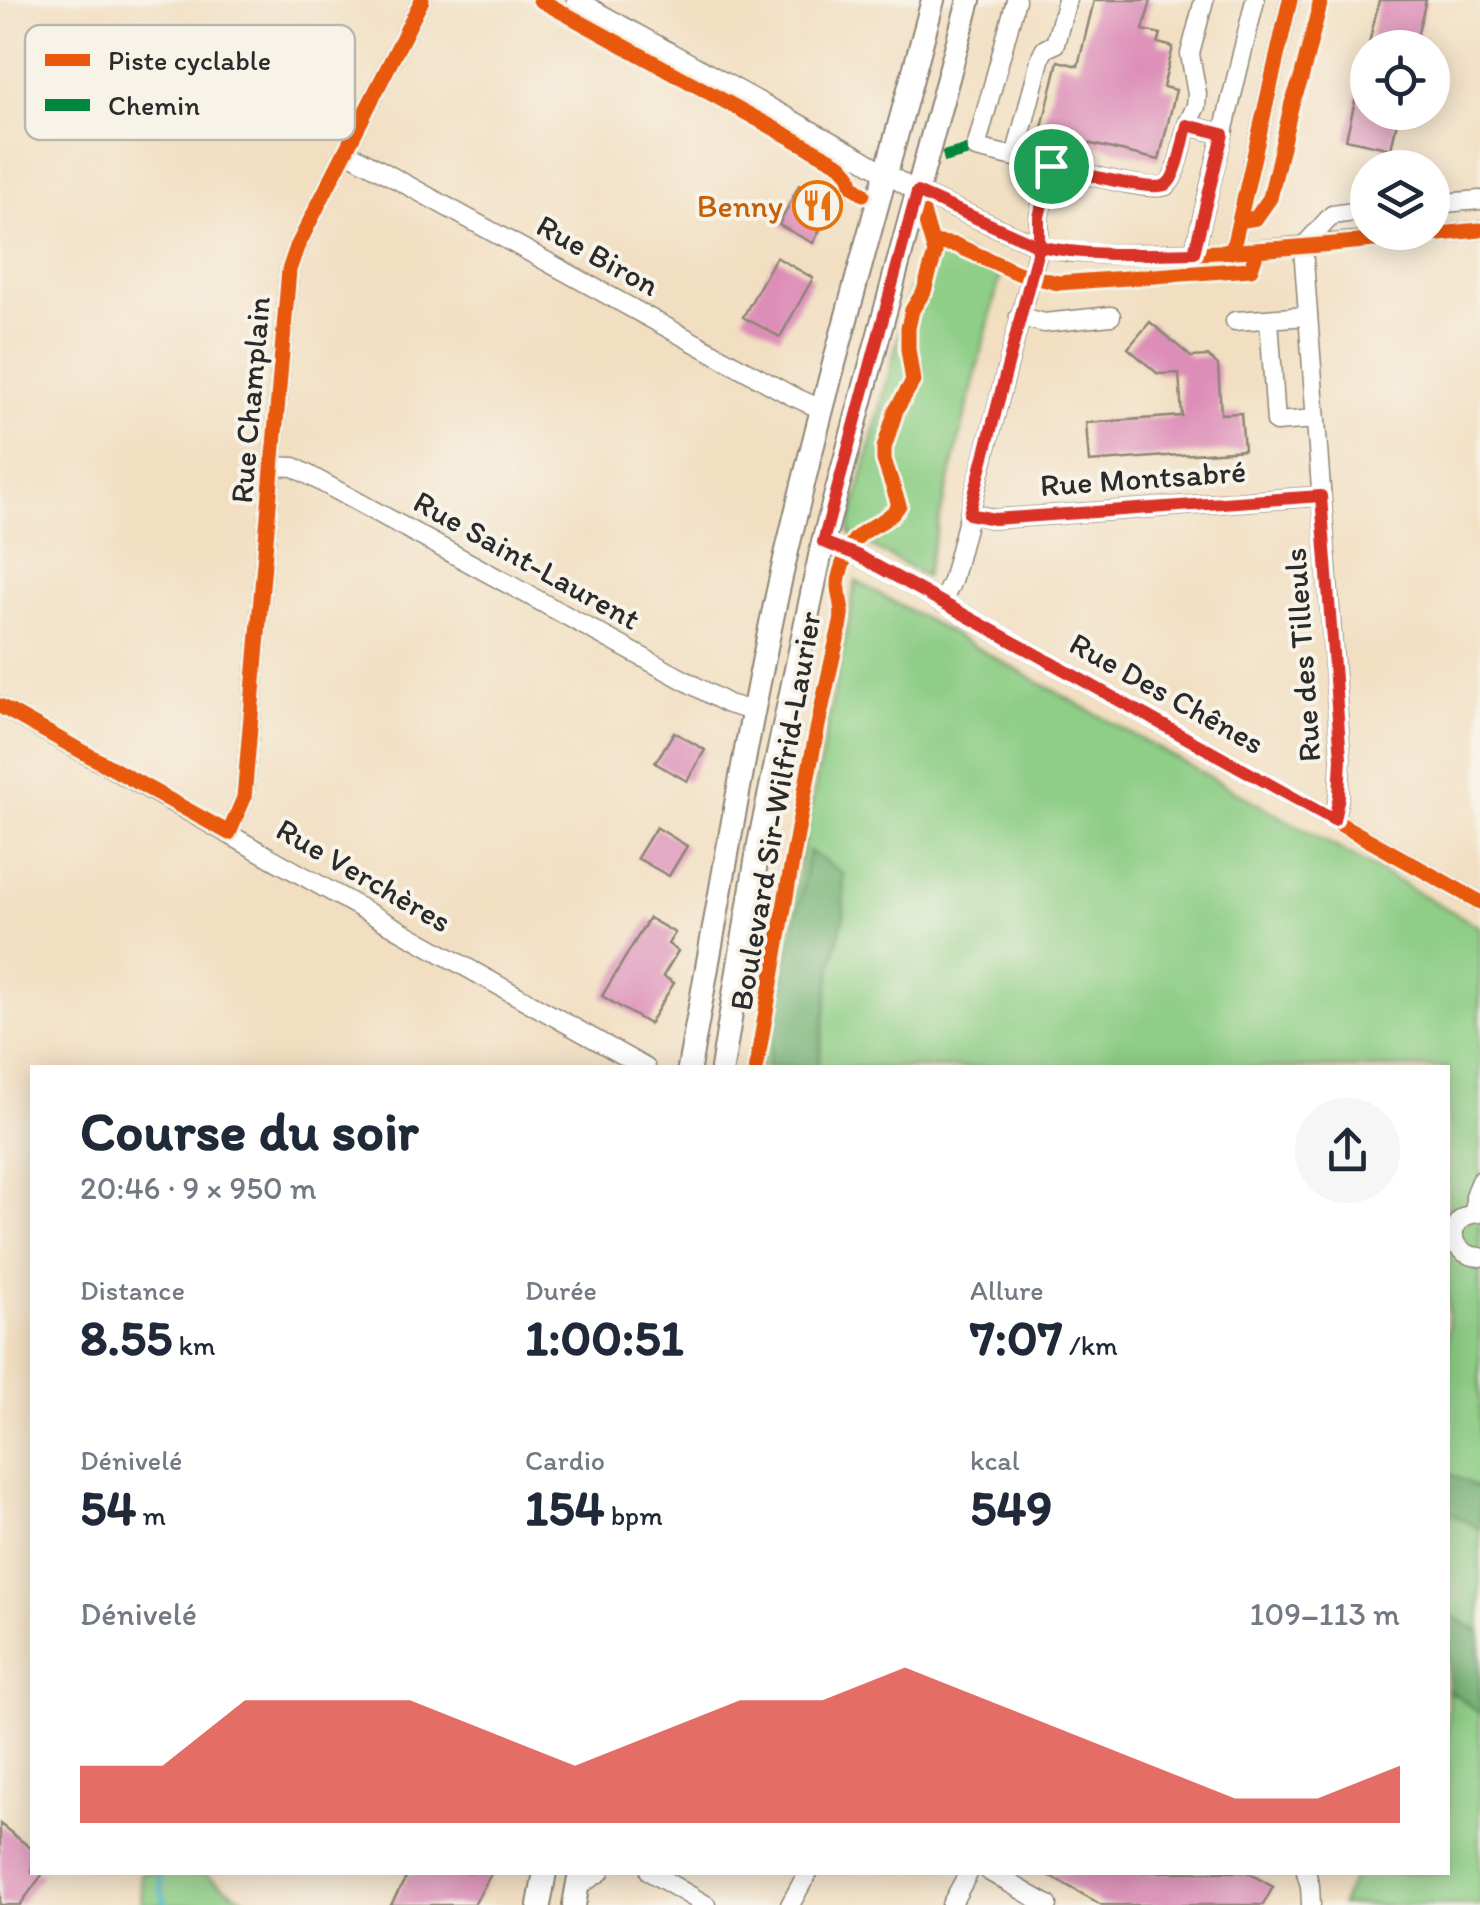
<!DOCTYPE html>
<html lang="fr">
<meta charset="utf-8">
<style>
:root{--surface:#fff;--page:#f6f6f7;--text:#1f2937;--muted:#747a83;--accent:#d93025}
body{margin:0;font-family:Itim,sans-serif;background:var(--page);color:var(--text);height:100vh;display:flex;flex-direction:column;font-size:38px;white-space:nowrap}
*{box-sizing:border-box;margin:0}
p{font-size:32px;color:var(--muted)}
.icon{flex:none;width:55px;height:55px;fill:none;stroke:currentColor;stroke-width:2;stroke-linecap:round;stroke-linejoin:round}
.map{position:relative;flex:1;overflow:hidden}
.panel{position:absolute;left:30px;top:1065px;width:1420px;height:810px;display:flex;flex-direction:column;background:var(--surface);border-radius:0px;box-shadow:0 5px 25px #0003}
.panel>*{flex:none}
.tools{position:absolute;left:1350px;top:30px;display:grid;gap:20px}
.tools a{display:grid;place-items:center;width:100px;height:100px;border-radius:50%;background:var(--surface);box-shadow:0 5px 25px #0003;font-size:50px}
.pin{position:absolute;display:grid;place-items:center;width:85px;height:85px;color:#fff;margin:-42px;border:5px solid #fff;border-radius:50%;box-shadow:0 2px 10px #0007}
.round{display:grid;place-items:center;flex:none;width:105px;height:105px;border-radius:52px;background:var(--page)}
.summary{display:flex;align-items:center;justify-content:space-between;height:170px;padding:0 50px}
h1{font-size:55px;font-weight:800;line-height:75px}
.stats{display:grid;grid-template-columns:repeat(3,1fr);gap:15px;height:170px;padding:10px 50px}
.stats div{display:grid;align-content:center}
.stats b{font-size:50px;font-weight:800}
.stats small{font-size:28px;font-weight:400}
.stats p{font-size:28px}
.chart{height:280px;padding:20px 50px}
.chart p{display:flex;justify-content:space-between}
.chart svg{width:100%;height:180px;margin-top:10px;fill:var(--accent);opacity:.7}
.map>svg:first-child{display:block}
</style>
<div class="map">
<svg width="1480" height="1905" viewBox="0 0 1480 1905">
<rect width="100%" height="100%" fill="#f7f3e8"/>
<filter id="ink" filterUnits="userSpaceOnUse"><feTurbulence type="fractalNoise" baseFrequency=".01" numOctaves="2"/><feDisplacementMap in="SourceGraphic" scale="20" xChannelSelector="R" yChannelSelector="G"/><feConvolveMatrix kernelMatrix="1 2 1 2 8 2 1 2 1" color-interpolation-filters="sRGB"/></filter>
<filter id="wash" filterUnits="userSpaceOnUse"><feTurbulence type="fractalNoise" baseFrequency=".0048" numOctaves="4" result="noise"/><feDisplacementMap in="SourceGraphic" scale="40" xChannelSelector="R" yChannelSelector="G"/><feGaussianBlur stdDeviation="2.25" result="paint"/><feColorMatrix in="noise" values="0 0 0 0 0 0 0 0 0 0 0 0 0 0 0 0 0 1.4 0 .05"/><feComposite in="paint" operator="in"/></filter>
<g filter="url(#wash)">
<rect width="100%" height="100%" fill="#f2dfc2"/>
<path fill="#8ece86" stroke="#5c7c58" stroke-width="2.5" d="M947,246L1002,269L925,576L851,535L849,529L914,277L923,279L930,253Z
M856,581L1480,927V1905H1341L1355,1873L1448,1872V1068H759Z
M141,1873H203L253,1905H142Z"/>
<path fill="#72b173" stroke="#4e6e4f" stroke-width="2.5" d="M809,851L843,874L844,915L832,963L818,1067H767Z
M1448,1473L1480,1489V1529L1448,1512Z
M1448,1613L1480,1633V1714L1459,1697L1448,1691Z"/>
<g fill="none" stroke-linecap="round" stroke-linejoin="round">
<path stroke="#50bbcc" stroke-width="5" d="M158,1872L165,1905"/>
</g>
<g id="blocks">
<path fill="#dd8eb8" d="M1094,0H1151L1143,30L1161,34L1158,43L1173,47L1163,87L1176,90L1159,160L1041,132L1058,61L1078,66Z
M1379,0H1426L1414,48H1368Z
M1362,72H1368V112H1399L1391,149L1346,139Z
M799,185L834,203L813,243L779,225Z
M776,257L813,278L780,337L743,317Z
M1150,322L1191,357L1208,356L1218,365L1221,414L1241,413L1244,450L1089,462L1086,423L1182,416L1179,373L1158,374L1128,348Z
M674,732L705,750L687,781L655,763Z
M656,827L687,846L669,876L637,858Z
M649,918L675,933L668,944L678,951L663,976L674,983L649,1024L602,996Z
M0,1824L32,1849V1872H44L20,1905H0Z
M409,1872H492L474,1905H391Z
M1043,1872H1247L1273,1887L1263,1905H1102Z"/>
</g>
</g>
<g filter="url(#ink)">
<use href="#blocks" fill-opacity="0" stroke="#8e8576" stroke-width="2.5"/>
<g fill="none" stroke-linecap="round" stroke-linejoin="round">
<defs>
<path id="minor" d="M576,0L859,157L917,192L1039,246L1068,252L1101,254L1232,252L1480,230
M1187,125L1196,106L1197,94L1190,54L1204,0
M347,152L790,395L821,409
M1015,157L976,148L1016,0
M1051,165C1070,170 1155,194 1167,185C1177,177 1184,138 1187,125L1223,134
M1432,204L1480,200
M1232,252L1290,0
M1194,253L1255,0
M1019,316L1044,323L1111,316
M1269,319L1276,422L1316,419
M1235,321L1308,316
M271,466L294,467L728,704L753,711
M969,513L994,519L1321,496
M823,542L857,555L1480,902
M942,603L952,581L1039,246V217L1051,165L1015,157L1041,56L1045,49L1055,44L1067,0
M0,706L646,1068
M1334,820L1339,796L1341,757L1303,247L1332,215L1368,210
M229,833L244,798L289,270L297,247L422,0
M1475,1212V1193L1480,1181
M1480,1213C1445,1214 1445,1255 1480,1257
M650,1872L706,1905
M990,1872L1048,1905
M1306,1872L1310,1886L1311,1905
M577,1887L600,1872
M790,1905L808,1872
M951,1905L969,1872"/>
<path id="major" d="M689,1068C719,904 745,740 781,577C825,383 882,193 933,0
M722,1068L759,844L823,542L969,0
M539,1905L545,1872
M574,1905L580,1872"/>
</defs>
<use href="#minor" stroke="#8e8576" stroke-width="21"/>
<use href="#major" stroke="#8e8576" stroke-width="26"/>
<use href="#minor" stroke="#fff" stroke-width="18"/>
<use href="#major" stroke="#fff" stroke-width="22"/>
<path stroke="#00873e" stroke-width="12" stroke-dasharray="25 12" stroke-linecap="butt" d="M943,157L976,148"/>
<defs>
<path id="cycleway" d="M540,0L841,165L849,174L853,186L863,194
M1239,221L1256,218L1270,198L1292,103L1301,79L1321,0
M934,245L940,243L956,245L1018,273L1058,283L1251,269L1257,251
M1039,246C1089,257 1139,254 1191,253C1287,250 1384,239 1480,230
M1232,252L1290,0
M823,542L857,555L1480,902
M0,706L229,833L244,798L289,270L297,247L422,0
M756,1068C783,919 805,770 841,623C844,609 839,599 838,586C838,574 844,560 849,549C858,527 888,525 899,505L884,460V448L896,410L913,381L908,349V328L912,310L924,291L935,253L917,192"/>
</defs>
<use href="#cycleway" stroke="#f7f3e8" stroke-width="21"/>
<use href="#cycleway" stroke="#e8590c" stroke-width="15"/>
</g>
</g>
<g fill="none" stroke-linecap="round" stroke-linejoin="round" filter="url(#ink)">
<defs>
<path id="route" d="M1051,166L1039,217V246L917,192L823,542L857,555L1334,820L1339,796L1341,758L1321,496L994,519L969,514L1039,246C1090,257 1142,254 1194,253L1223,134L1187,125C1184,138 1177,177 1167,184C1156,194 1070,170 1051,166"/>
</defs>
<use href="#route" stroke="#fff" stroke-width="20"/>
<use href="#route" stroke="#d93025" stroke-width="12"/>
</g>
<defs>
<symbol id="restaurant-ring" viewBox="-11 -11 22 22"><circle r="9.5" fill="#f7f3e8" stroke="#e8710a" stroke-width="1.5"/><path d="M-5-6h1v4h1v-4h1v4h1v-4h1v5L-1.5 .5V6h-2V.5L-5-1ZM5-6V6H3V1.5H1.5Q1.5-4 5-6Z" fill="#e8710a"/></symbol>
</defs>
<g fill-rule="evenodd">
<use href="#restaurant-ring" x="790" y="178" width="55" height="55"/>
</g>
<g text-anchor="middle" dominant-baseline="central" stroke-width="8" stroke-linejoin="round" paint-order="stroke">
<g font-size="32" fill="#c56008" stroke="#f7f3e8" text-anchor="end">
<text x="783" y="206">Benny</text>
</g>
<g font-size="32" fill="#2b2b2b" stroke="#f7f3e8">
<text transform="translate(598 255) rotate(29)">Rue Biron</text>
<text transform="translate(250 400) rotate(-85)">Rue Champlain</text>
<text transform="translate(1143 478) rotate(-4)">Rue Montsabré</text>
<text transform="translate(527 560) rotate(29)">Rue Saint-Laurent</text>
<text transform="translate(1302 655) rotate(-94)">Rue des Tilleuls</text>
<text transform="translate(1167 693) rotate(29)">Rue Des Chênes</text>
<text transform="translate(775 811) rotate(-80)">Boulevard Sir-Wilfrid-Laurier</text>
<text transform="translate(364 875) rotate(30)">Rue Verchères</text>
</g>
</g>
<rect x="25" y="25" width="330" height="115" rx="15" fill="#f7f3e8" stroke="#bab7af" stroke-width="2.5"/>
<rect x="45" y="54" width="45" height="12" fill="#e8590c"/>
<rect x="45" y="99" width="45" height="12" fill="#00873e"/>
<g font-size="28" fill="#2b2b2b">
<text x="108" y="70">Piste cyclable</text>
<text x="108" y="115">Chemin</text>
</g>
</svg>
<div class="tools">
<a><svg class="icon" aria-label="locate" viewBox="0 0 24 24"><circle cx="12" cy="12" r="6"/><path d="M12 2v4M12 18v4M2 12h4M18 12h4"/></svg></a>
<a><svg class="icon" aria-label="layers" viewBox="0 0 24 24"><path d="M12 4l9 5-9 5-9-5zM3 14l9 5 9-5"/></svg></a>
</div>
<div class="pin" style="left:1051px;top:166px;background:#1e9e55"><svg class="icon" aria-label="arrive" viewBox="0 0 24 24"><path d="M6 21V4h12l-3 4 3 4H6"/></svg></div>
<section class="panel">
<div class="summary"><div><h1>Course du soir</h1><p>20:46 · 9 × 950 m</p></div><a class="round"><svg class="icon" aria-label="share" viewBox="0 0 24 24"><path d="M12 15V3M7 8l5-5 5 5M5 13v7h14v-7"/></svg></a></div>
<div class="stats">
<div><p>Distance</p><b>8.55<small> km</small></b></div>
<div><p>Durée</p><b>1:00:51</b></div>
<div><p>Allure</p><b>7:07<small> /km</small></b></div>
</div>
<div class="stats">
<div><p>Dénivelé</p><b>54<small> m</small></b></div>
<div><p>Cardio</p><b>154<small> bpm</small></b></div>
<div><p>kcal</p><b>549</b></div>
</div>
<div class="chart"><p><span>Dénivelé</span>109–113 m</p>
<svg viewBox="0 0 160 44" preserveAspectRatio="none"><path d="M0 44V30L10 30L20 14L30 14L40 14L50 22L60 30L70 22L80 14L90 14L100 6L110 14L120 22L130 30L140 38L150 38L160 30V44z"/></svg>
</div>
</section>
</div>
